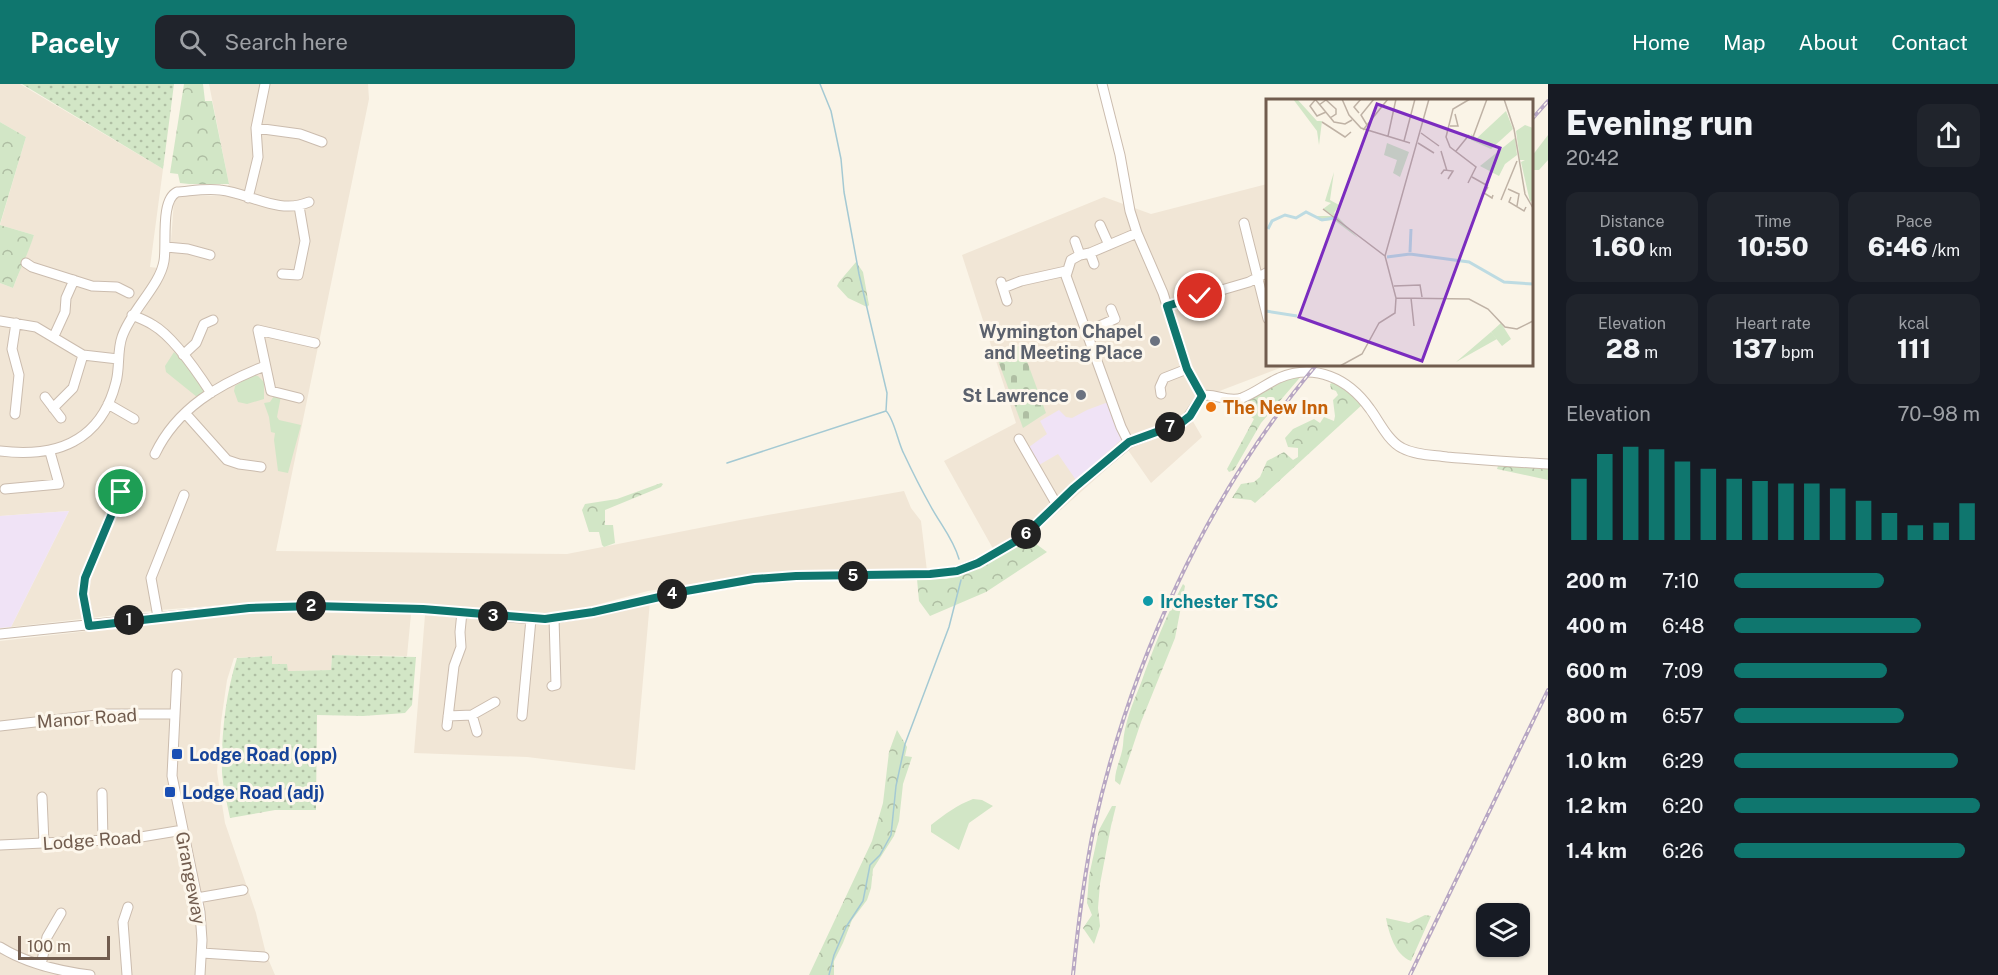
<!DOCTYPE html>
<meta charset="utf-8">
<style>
:root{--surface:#171b24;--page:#20242c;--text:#f1f3f6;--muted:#9ea1a6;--accent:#0f766e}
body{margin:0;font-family:"Public Sans",sans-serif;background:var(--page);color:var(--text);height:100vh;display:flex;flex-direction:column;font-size:22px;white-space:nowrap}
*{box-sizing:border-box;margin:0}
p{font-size:20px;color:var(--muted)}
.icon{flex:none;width:33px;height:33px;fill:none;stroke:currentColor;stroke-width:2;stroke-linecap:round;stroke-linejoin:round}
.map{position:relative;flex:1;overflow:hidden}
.sheet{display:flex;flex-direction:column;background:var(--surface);width:450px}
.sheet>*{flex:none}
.controls{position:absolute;left:1476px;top:819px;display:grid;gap:12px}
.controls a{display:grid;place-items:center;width:54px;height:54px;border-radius:12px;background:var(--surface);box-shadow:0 2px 4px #0004;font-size:30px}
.scale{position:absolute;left:18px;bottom:15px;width:92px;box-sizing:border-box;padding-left:6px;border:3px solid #715c4e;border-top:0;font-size:16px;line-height:21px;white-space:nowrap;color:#715c4e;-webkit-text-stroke:4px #fdf7ec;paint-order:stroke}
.pin{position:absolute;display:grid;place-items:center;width:51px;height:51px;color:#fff;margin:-26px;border:3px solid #fff;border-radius:50%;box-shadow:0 2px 6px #0007}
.km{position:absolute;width:30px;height:30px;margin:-15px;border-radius:50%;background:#222;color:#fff;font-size:16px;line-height:30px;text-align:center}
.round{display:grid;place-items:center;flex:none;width:63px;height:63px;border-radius:12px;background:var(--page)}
.head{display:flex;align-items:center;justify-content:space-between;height:102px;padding:0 18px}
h1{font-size:33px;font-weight:800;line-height:45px}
.metrics{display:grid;grid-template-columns:repeat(3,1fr);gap:9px;height:102px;padding:6px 18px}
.metrics div{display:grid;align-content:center;border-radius:12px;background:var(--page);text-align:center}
.metrics b{font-size:26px;font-weight:800}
.metrics small{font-size:16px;font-weight:400}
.metrics p{font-size:16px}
.chart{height:168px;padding:12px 18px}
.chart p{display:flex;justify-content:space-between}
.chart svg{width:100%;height:108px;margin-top:6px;stroke:var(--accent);stroke-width:6}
ul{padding:0 18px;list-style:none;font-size:20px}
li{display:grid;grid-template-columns:96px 72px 1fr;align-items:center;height:45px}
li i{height:15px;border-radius:8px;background:var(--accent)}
header{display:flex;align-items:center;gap:36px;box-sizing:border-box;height:84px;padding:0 30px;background:var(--accent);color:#fff}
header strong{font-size:28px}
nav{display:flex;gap:33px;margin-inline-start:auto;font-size:21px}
.search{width:420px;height:54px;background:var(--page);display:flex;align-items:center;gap:15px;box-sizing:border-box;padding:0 21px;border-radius:12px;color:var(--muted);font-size:22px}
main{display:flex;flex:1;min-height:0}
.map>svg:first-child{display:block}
</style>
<header>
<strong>Pacely</strong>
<div class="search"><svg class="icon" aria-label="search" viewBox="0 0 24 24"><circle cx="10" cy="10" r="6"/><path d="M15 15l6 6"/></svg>Search here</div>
<nav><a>Home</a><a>Map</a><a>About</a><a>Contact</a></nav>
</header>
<main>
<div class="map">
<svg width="1548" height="891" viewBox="0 0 1548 891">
<defs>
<pattern id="forest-crowns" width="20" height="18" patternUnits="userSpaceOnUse" patternTransform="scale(1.5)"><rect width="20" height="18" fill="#d2e6c6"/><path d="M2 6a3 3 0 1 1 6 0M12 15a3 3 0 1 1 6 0" fill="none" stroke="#afbea3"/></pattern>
<pattern id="cemetery-stones" width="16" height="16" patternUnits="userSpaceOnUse" patternTransform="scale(1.5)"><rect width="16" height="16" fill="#d2e6c6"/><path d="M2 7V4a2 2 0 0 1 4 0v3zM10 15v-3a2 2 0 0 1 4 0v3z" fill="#afbea3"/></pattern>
<pattern id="garden-dots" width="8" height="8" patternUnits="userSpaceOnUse" patternTransform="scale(1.5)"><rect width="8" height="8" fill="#d2e6c6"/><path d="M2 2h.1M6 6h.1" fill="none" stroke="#afbea3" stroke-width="1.8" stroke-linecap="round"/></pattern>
</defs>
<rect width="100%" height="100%" fill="#faf4e7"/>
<path fill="#f1e6d6" d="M0,0H20L163,85L150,183L166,185L170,171L174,116L180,111L222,112L229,100L209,0H368L369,15L276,467L567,470L740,436L904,407L911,424L921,437L927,487L741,492L648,507L581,525L553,529L527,530L414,519L271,517L160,526L11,543L69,427L0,432V199L13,204L34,151L0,141L26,53L0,38Z
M1267,100L1268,280L1288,281L1209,311L1191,334L1202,353L1151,399L1128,366L1001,479L944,377L1016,339L962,171L1104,113L1151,130Z
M650,517L635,686L527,673L414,669L425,531L526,540L550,539Z
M257,528L411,530L407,572L332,571L331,586L288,587L272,580L271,572L234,574L227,596L221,638L217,688L225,739L256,829L266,870L275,891H0V557Z"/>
<path fill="#f0e3f6" d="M1111,317L1122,355L1076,396L1058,370L1039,381L1029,363L1047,350L1040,337L1059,326L1066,333L1072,334L1087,326Z
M69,427L11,543L0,544V432Z"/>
<path fill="#d2e6c6" d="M1548,51V76L1539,86H1532V72Z
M174,268L190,284L205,307L197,313L166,288L165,282Z
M252,291L258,292L264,298V315L247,320L238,318L234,307L235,302Z
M274,312H281L277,333L279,336L301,341L288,389L278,387L274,356L275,349L271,348L269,333L264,319L270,318Z
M973,715L982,716L993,722L969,739L959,766L931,748V741C945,730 957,721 973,715Z"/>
<path fill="url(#forest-crowns)" d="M184,0H203L205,17H212L229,100H189L180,99L178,90L170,89Z
M0,38L26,53L0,140Z
M0,141L34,151C28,170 20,185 13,204L0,199Z
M856,178L863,188L869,221L867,223L848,214L837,202L839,198Z
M1303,290L1261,339L1234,386L1229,388L1227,385L1254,335L1247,330H1237L1228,321L1246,317L1292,293Z
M1334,298L1347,305L1363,320L1255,419L1251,416L1232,414L1241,400L1254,398L1260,393L1267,377L1284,368L1293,376L1298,373V364L1288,363L1285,354L1293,345L1314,335L1320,339L1324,333L1334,337L1335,332L1333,316L1338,311L1336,307L1331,305L1330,300Z
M1498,382L1548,384V396L1497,385Z
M661,399L663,400L661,403L605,426V441H613L615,459L604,463L602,461L599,448H589L582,426L585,420L617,415Z
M1028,454L1047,468L986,508L930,532L919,517L917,495H946L960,492Z
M1183,500L1185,502L1175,554L1141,638L1120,701L1115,697C1115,684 1122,673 1123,661C1124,639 1133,619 1141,599C1153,565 1166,532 1183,500Z
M897,646L907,663L905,672L912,673L903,700L899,737L894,752L873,785L871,804L867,816L852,836L843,859L834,877V891H809L872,757L883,719L889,668Z
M1112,722H1116L1111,742L1100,800L1098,824L1100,842L1094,860L1083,844L1092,831L1087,819L1089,792L1099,746Z
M1425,831L1431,832L1411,877C1395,871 1389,849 1386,834L1409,839Z"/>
<path fill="url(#cemetery-stones)" d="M1021,261L1046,329L1023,344L996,271Z"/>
<path fill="url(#garden-dots)" d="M22,0H174L163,85Z
M332,571L416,573L412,621L405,629L363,632L317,631L316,726H275L230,734C227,719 223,703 222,688C221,650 226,609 237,574L272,572V580H287L288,587L331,586Z"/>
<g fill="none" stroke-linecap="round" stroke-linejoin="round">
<path stroke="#a4c9d3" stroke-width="1.5" d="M820,0L831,27L841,75L844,108L859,190L887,309L886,327C894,334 898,359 904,370C912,387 921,405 930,421C940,440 953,454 959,475
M727,379L886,327
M829,891L834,871L846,843L863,817L870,781L880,771L891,751L896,702L905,660L949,543L961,496"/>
<defs>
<path id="minor" d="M1102,0L1120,71L1130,127L1137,149L1163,209L1187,285L1202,312
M256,44L300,50L322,58
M248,114L258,73L256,44L265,0
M1244,139L1268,235
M1100,141L1109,161
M1075,157L1080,171
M166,163L188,165L210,171
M1090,169L1094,180
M26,179L32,183L92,202L117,203L129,209
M282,190L298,191L305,157L299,122
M1001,198L1007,217
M1003,204L1021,197L1066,187
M1167,222L1249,198L1268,188
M132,231C139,234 147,237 153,241C174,253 198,289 211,309
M0,237L36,243L83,271L118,275
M1088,247L1115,235L1111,225
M54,252L65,228L66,214L74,196
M183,271L196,259L204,240L213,236
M1161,310L1160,303L1164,294L1187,285
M1202,312C1213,308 1227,319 1242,314C1255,309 1266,300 1279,294C1315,279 1348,294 1370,325C1379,337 1388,357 1402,364C1415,371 1432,371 1447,373C1481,376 1514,378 1548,380
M45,313L61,334
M299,314L271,307L258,246L315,259
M108,320L134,335
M53,324L73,304L83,271
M185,329L227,376L239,380L261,383
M15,330L19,291L12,265L16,239
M1019,355L1057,421
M1129,359L1121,343L1066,192L1071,176L1080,171L1090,169L1137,149
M0,367C56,374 101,358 116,298C120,284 117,267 122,253C131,226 160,202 164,177C167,160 160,116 177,108C191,107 206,104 220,106C250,109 278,131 309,118
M155,370C177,324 219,300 265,282
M5,405L59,400L50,368
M158,533L151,494L184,411
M89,541L83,510L85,494L125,398
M0,550L249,524L315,522L423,525L531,535L554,534L593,528L686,507L754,495L796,492L930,490L957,487L978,479L1023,453L1074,404L1129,359L1186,336L1202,312
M177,590L172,692L200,828L202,856L200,891
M552,602L556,601L554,534
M472,631L477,648
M448,632L472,631L495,618
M522,632L531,535
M0,642L105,630H175
M447,642L454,582L461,563L460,548L462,528
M102,709L103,757
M42,713L44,759
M0,761L129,755L183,746
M197,814L243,806
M0,863C27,880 58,887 90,891
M202,869L264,873
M41,881L47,853L61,829
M127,891L123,838L128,823"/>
</defs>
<use href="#minor" stroke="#cbbcae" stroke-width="11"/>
<use href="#minor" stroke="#fff" stroke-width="9"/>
<defs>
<path id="rail" d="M1532,35L1548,17
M1073,891C1078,841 1084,792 1094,743C1130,579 1208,409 1317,280
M1410,891L1548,606"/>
</defs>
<use href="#rail" stroke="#b7a6c3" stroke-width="4"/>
<use href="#rail" stroke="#fdf7ec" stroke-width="1.5" stroke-dasharray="4.5" stroke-linecap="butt"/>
</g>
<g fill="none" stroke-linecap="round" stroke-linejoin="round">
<defs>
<path id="route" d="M121,408L85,494L83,510L89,542L249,524L315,522L423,525L545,535L593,528L686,507L754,495L796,492L930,490L957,487L978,479L1023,453L1074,404L1129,358L1181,339L1190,332L1202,312L1187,285L1167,222L1200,212"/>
</defs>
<use href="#route" stroke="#fff" stroke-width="12"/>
<use href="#route" stroke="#0f766e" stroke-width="8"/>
</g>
<g fill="#6b7280" stroke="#fdf7ec" stroke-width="2">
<circle cx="1155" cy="257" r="6"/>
<circle cx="1081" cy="311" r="6"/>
</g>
<circle fill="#e8710a" stroke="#fdf7ec" stroke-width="2" cx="1211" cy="323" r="6"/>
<circle fill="#0f9aa8" stroke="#fdf7ec" stroke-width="2" cx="1148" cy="517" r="6"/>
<g fill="#1a4fb4" stroke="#fdf7ec" stroke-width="2">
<rect x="171" y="664" width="12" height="12" rx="3"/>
<rect x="164" y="702" width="12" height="12" rx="3"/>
</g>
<g text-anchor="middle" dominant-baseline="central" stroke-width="6" stroke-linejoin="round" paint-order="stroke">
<g font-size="18" font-weight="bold" fill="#5b616d" stroke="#fdf7ec" text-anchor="end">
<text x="1143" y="247">Wymington Chapel<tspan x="1143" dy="21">and Meeting Place</tspan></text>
<text x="1069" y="311">St Lawrence</text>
</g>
<g font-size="18" font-weight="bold" fill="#c56008" stroke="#fdf7ec" text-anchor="start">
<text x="1223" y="323">The New Inn</text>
</g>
<g font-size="18" font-weight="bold" fill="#0d838f" stroke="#fdf7ec" text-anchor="start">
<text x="1160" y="517">Irchester TSC</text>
</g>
<g font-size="18" fill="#715c4e" stroke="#fdf7ec">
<text transform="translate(87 634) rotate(-4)">Manor Road</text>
<text transform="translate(92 756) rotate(-4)">Lodge Road</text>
<text transform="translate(191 794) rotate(79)">Grangeway</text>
</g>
<g font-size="18" font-weight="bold" fill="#164399" stroke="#fdf7ec" text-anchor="start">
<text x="189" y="670">Lodge Road (opp)</text>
<text x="182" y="708">Lodge Road (adj)</text>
</g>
</g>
<g transform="translate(1266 15)">
<rect width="267" height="267" fill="#faf4e7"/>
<path d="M27,0H31L51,22H56L53,46L51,32ZM240,12L247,30L225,50L205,41V35L211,39ZM259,26L267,29V100L264,103L255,63L259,61H254L250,32ZM68,73L64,101L73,106L68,114L92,139L68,121L54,122L50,117H68L57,110L65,104L59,102ZM225,233L231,240L190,263Z" fill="#d2e6c6"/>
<path d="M249,39L251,56L239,65L233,77L214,67ZM121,44L143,53L134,78L127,74L131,61L118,56ZM235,224L245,240L236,247L225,233Z" fill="#d2e6c6"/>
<path fill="none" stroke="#bddbe2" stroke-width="3" d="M2,130L6,122L19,116L30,119L40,113L56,121L68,119M144,153L145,130M121,158L144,155L203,163L238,183L267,185M0,212L31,217"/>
<path fill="none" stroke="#bfb2a5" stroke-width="1.5" d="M49,0L68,23L79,25L86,21M76,0L83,16L95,29L144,44M238,0L248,30L259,95L267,109M49,1L44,7L51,17L60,13M53,6L60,1L70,10V15L64,19M93,14L88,8L95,0M56,23L79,38L85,33M101,26L95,16L108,0M184,27H192L189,15M97,31L122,0M155,34L173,47M122,37L130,0M207,38L221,0M138,42L149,0M152,44L168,54M175,52L181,72M190,52L203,36M175,75L178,71L187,72L182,80M206,78L222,87M202,84L210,68L184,48L180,38L187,10L204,0M222,88L218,94L226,99L227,96M242,90L253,95L251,107M245,98L243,103L258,112L260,108M235,101L251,62M57,110L119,157M128,187L154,186L156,198M130,199L203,200L222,210L239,228L251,230L267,222M145,199L148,227M74,267L96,255L113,224L129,214L130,199L119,157L163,0"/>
<path fill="#7b2cbf" fill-opacity="0.15" stroke="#7b2cbf" stroke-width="3" d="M111,5L234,49L156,262L33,218Z"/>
<rect width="267" height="267" fill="none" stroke="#715c4e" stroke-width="3"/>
</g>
</svg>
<div class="controls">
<a><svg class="icon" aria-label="layers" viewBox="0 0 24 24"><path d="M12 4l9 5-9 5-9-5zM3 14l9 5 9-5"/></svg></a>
</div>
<div class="scale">100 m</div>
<div class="pin" style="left:121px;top:408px;background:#1e9e55"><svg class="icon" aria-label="arrive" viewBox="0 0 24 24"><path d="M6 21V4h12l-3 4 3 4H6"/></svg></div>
<div class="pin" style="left:1200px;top:212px;background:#d93025"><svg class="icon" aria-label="check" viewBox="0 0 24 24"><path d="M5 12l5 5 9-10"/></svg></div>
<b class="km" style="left:129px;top:536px">1</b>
<b class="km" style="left:311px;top:522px">2</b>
<b class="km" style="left:493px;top:532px">3</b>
<b class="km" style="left:672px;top:510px">4</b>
<b class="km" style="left:853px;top:492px">5</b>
<b class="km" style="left:1026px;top:450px">6</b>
<b class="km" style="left:1170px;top:343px">7</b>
</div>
<section class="sheet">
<div class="head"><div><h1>Evening run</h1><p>20:42</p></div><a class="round"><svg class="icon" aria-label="share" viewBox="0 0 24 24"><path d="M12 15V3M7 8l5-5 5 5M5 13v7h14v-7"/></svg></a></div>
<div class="metrics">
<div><p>Distance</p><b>1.60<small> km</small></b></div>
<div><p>Time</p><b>10:50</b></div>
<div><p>Pace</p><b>6:46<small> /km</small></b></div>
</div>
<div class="metrics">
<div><p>Elevation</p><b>28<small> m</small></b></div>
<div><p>Heart rate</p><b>137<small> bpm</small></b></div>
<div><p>kcal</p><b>111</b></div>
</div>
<div class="chart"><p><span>Elevation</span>70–98 m</p>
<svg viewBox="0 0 160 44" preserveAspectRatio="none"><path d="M5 44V19M15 44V9M25 44V6M35 44V7M45 44V12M55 44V15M65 44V19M75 44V20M85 44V21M95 44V21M105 44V23M115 44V28M125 44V33M135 44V38M145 44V37M155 44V29"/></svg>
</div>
<ul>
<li><b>200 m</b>7:10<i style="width:61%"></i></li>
<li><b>400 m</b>6:48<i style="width:76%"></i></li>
<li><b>600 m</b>7:09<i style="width:62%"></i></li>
<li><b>800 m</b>6:57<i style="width:69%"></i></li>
<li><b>1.0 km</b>6:29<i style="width:91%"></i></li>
<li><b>1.2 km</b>6:20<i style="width:100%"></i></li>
<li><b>1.4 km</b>6:26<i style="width:94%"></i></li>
</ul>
</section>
</main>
